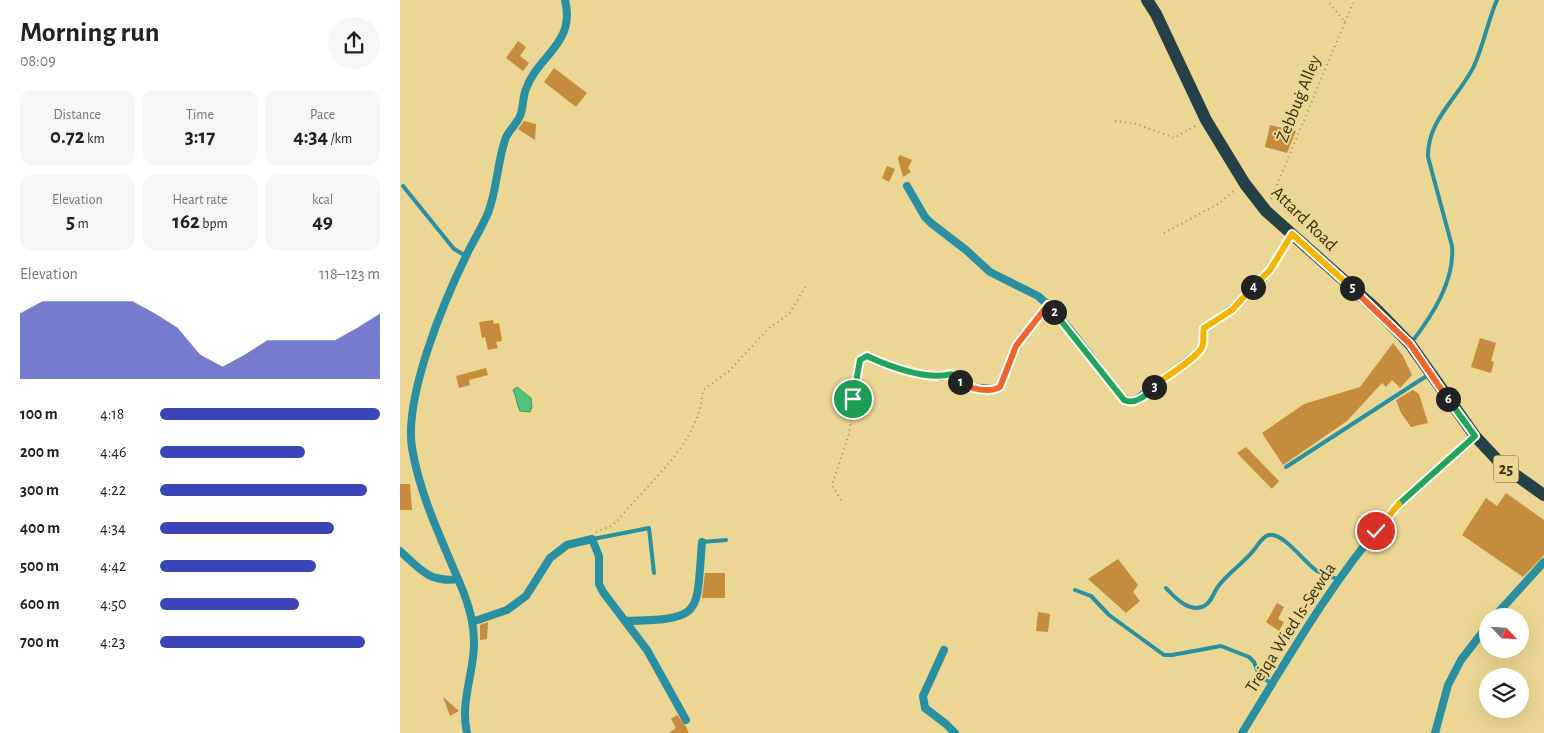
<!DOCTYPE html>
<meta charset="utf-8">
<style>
:root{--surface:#fff;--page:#f6f6f6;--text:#202124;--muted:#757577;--accent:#3b45b8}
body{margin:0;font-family:"Alegreya Sans",sans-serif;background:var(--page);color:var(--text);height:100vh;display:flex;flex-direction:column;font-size:19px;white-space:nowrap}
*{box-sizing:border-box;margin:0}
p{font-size:16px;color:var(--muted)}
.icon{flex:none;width:28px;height:28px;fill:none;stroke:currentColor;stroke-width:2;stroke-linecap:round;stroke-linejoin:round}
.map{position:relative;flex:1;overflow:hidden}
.side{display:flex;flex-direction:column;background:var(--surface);width:400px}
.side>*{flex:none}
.needle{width:32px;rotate:115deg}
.buttons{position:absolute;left:1079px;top:608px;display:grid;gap:10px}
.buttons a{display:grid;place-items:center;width:50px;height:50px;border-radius:50%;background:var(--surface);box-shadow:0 5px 20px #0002;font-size:25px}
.pin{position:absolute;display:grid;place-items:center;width:42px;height:42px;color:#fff;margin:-21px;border:2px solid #fff;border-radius:50%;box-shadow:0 1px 5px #0007}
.km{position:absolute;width:25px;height:25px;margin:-12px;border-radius:50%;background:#222;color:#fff;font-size:14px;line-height:25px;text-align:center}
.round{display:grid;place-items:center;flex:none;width:52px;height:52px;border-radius:26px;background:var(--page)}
.overview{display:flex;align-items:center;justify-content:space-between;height:85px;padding:0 20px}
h1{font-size:28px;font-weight:700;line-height:38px}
.figures{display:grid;grid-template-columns:repeat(3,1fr);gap:8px;height:85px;padding:5px 20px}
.figures div{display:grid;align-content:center;border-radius:12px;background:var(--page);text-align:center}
.figures b{font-size:21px;font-weight:700}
.figures small{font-size:14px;font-weight:400}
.figures p{font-size:14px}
.chart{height:140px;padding:10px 20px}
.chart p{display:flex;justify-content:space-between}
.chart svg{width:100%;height:90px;margin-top:5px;fill:var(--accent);opacity:.7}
ul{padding:0 20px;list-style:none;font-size:16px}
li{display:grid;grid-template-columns:80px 60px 1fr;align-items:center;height:38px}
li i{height:12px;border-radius:6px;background:var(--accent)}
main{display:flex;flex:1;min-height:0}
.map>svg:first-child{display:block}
</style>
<main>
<section class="side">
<div class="overview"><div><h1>Morning run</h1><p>08:09</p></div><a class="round"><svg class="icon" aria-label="share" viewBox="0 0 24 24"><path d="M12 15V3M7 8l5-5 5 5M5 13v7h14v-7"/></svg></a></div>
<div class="figures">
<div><p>Distance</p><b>0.72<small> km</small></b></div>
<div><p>Time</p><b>3:17</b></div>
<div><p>Pace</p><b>4:34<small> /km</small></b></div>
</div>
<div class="figures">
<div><p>Elevation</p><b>5<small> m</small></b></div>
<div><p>Heart rate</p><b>162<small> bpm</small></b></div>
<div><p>kcal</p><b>49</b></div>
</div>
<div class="chart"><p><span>Elevation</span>118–123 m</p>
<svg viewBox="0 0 160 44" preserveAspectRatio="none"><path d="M0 44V12L10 6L20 6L30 6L40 6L50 6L60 12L70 19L80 32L90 38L100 32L110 25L120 25L130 25L140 25L150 19L160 12V44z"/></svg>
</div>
<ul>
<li><b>100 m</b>4:18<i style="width:100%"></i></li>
<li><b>200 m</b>4:46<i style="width:66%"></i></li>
<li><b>300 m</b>4:22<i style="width:94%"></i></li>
<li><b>400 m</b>4:34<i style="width:79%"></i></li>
<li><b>500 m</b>4:42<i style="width:71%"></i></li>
<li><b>600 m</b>4:50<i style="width:63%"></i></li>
<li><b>700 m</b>4:23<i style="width:93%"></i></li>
</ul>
</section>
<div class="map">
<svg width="1144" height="733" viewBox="0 0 1144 733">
<rect width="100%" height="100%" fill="#ebd793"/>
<path fill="#52c37c" stroke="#4a975c" d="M117,387L131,398L132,407L130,412L120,411C116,404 117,397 113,390Z"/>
<path fill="#c48c3c" d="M118,41L126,47L120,56L129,63L123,71L106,58Z
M154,68L187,93L176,107L144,82Z
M124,121L136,124L135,140L118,129Z
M870,125L896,131L887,153L865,147Z
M500,155L512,160L508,168L511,172L503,177L498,159Z
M487,166L495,169L489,182L482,178Z
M93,320L94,324L99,323L102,341L96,342L98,348L88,350L85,337L82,338L79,322Z
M1080,338L1096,343L1091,361L1094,362L1091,373L1071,367Z
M993,343L1003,356L1012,375L1000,388L992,380L986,387L982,383L947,421L883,465L862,433L904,404L960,387Z
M86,368L88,375L69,380L70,385L59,388L56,376Z
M1013,390L1019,394L1028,423L1011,427L1001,413L996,400Z
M846,447L879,481L872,489L837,453Z
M0,484H10L12,510H0Z
M1106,493L1144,520V555L1123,577L1062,535L1086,498L1097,506Z
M718,559L738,585L733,592L740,601L726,613L688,579Z
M305,573H325V598H302Z
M877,603L884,607L878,619L884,622L879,631L866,622Z
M638,612L650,614L648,632L636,631Z
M88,622L87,639L80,640V625Z
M43,697L59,711L50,716Z
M277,715L285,725L289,733H269L276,728L271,719Z"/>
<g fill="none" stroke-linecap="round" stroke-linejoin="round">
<path stroke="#9d8e5b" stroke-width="2" stroke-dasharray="1 4" stroke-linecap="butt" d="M945,22L953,3
M715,121L736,124L774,138L797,125
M871,199L945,22L927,0
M764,233L818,204L836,189
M441,500L432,485L449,434L460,360L467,356L497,370L534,375
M196,532L211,526L218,520C250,480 299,445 303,390L329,371L369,328L389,314L406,286"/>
<path stroke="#2b8fa2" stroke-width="4" d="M3,186L54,249L66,256
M1011,343C1032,316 1055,281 1052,246L1028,157C1027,120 1059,97 1074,66C1084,44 1088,20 1097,0
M886,467L1028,375
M193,539L249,528L254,573
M302,542L326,540
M766,588C775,598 793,617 808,603C813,598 815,589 820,584C830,572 843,563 853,551C858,546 861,537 869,535C883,532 905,563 917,571C924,574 931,577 938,579
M675,590L691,596L709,615L764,655H772L821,646L849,657L854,662L859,675L871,683"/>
<path stroke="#2b8fa2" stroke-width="8" d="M507,186L525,217L531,223L566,250L590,272L638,296L648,305
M541,377L551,374L567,387L596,389L602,383L618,343L648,305L669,328L721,396L728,401L736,400L797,353L803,345L804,328L838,304L870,270L892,234
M0,551C20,569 29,583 58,579C69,604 77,629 73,657C70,683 61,707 67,733
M58,579C40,536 20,495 12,448C4,396 44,301 67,254C74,240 82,227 88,213C97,190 97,164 105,140C107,132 115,126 119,118C124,110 122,98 126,89C138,55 176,44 165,0
M1095,616L1144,562
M225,621L247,650L286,720
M72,622L107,610L126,596L150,558L167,545L192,539L199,556V584L203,592L225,621C304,619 296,616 302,542
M544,650L523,696L525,708L546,724L555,733
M842,733C887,660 930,584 986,519C1012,488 1045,463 1075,436
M1035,733L1048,685L1061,660L1088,625"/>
<path stroke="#254147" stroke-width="12" d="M747,0L756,14L806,120L845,184L866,211L975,308L1010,344L1075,436L1103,466L1144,495"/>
</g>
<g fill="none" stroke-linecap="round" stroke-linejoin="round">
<defs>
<path id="split-1" d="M453,399L460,360L467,356C488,366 528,381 551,374L560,382"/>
<path id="split-2" d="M560,382C569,389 590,393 600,387L616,346L648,305L654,312"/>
<path id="split-3" d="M654,312L724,400C735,405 747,395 754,387"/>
<path id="split-4" d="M754,387C765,376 797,359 802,347C805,340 802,334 804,328L832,310L853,287"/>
<path id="split-5" d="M853,287L870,270L892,234L952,288"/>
<path id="split-6" d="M952,288L1010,344L1048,399"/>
<path id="split-7" d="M999,504L1075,436L1048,399"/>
<path id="split-8" d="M976,531L999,504"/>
</defs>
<use href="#split-1" stroke="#fff" stroke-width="10"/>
<use href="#split-2" stroke="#fff" stroke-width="10"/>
<use href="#split-3" stroke="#fff" stroke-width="10"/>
<use href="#split-4" stroke="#fff" stroke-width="10"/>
<use href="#split-5" stroke="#fff" stroke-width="10"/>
<use href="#split-6" stroke="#fff" stroke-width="10"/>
<use href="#split-7" stroke="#fff" stroke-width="10"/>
<use href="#split-8" stroke="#fff" stroke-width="10"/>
<use href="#split-1" stroke="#22a559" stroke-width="6"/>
<use href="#split-2" stroke="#f0652b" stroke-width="6"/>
<use href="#split-3" stroke="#22a559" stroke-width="6"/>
<use href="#split-4" stroke="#f5b400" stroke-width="6"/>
<use href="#split-5" stroke="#f5b400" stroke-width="6"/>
<use href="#split-6" stroke="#f0652b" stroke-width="6"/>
<use href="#split-7" stroke="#22a559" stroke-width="6"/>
<use href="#split-8" stroke="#f5b400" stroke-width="6"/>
</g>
<g text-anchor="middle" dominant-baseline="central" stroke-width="4" stroke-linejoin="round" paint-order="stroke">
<rect fill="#ebd793" stroke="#6d6139" stroke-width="1" x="1093.5" y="455.5" width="25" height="27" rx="4"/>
<g font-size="16" font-weight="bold" fill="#372f13">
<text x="1106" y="469">25</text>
</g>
<g font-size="18" fill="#372f13" stroke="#ebd793">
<text transform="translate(899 99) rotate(-68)">Żebbuġ Alley</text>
<text transform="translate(904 219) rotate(44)">Attard Road</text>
<text transform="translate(891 628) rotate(-57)">Trejqa Wied Is-Sewda</text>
</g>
</g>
</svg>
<div class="buttons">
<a><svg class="needle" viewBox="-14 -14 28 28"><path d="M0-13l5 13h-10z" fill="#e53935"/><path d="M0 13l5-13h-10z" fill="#757577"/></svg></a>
<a><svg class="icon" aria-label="layers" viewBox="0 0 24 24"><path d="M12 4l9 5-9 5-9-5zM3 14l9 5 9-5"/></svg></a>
</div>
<div class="pin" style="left:453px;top:399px;background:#1e9e55"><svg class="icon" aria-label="arrive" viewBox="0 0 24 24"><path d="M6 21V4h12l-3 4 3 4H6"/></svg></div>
<div class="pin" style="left:976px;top:531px;background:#d93025"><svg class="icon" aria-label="check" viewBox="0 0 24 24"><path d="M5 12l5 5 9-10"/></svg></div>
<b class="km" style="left:560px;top:382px">1</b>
<b class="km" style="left:654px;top:312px">2</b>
<b class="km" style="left:754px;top:387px">3</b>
<b class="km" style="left:853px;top:287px">4</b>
<b class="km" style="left:952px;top:288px">5</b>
<b class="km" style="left:1048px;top:399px">6</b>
</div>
</main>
